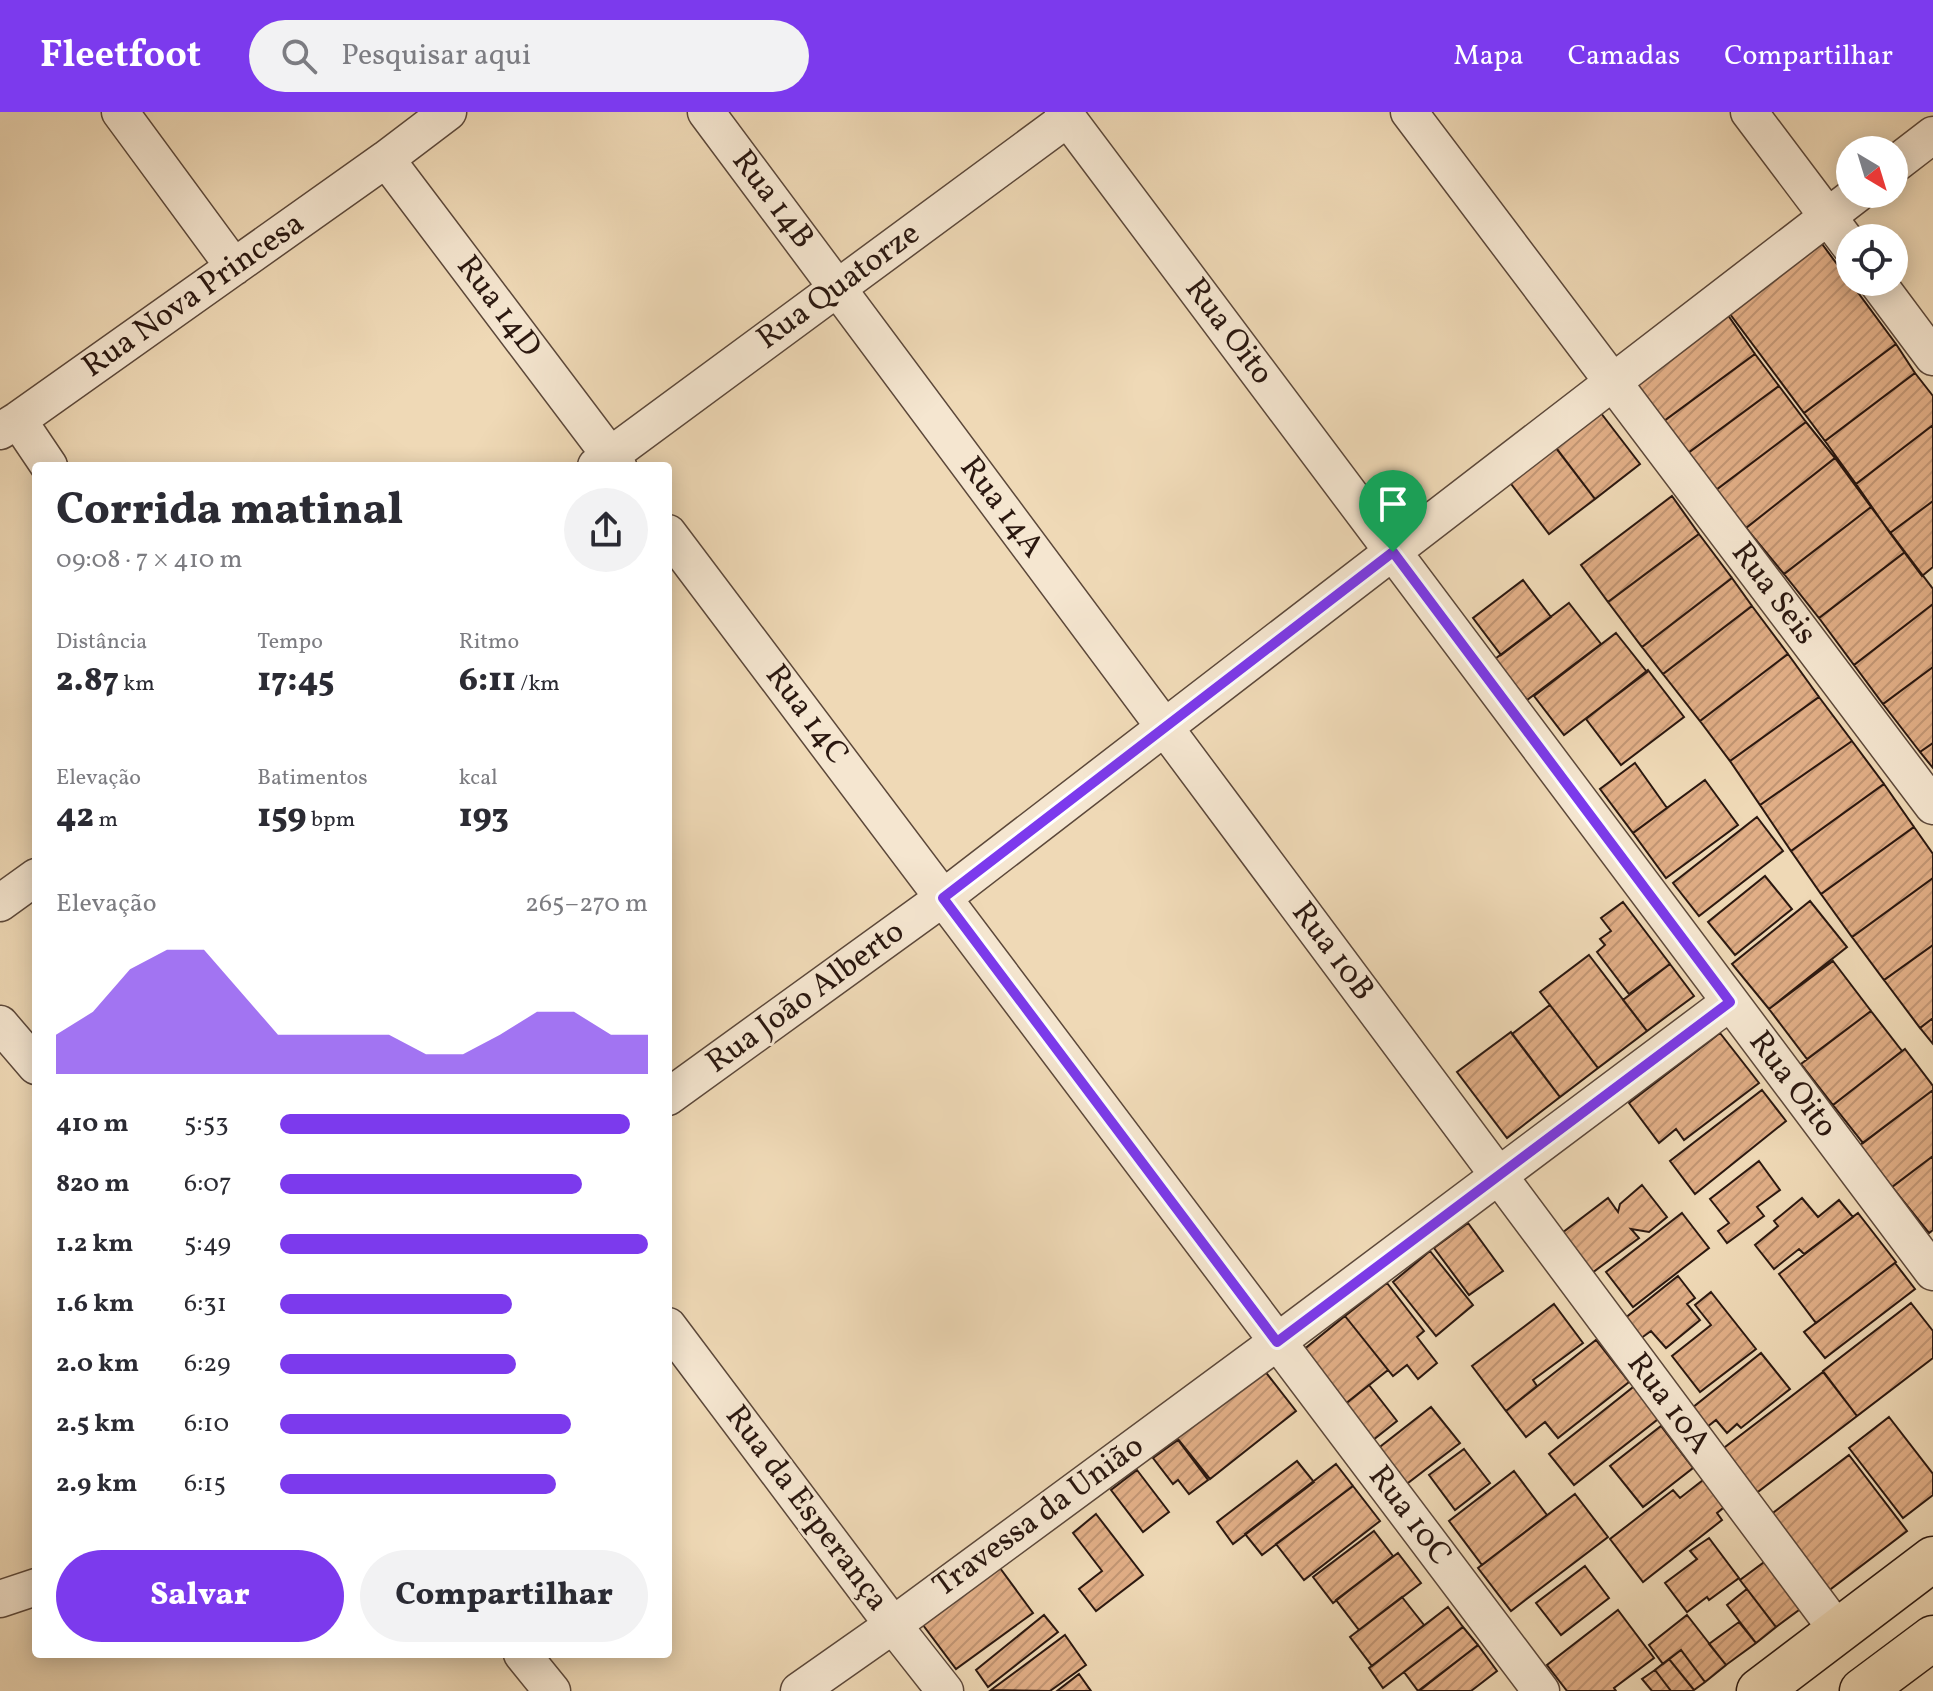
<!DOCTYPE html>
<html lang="pt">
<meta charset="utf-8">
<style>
:root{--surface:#fff;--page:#f2f2f3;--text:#2b2b33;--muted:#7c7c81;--accent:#7c3aed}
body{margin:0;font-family:Vollkorn,serif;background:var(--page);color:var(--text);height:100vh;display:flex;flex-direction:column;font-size:30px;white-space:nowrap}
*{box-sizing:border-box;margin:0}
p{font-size:26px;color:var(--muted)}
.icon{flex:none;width:44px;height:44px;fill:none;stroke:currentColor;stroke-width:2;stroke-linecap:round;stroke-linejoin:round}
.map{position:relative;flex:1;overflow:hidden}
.sheet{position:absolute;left:32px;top:350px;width:640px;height:1196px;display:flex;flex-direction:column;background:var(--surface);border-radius:8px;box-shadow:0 4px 20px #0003}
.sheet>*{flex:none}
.needle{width:52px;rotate:142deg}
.buttons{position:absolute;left:1836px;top:24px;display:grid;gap:16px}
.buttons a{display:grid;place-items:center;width:72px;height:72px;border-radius:50%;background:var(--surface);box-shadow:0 4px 20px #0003;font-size:40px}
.pin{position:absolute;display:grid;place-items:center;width:68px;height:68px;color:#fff;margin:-82px -34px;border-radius:50% 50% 50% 0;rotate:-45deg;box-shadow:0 0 8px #0007}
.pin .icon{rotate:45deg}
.round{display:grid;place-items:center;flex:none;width:84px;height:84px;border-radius:42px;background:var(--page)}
.overview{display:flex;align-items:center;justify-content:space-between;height:136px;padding:0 24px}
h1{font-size:44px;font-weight:800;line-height:60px}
.figures{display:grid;grid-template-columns:repeat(3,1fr);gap:12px;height:136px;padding:8px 24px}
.figures div{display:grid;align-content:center}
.figures b{font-size:34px;font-weight:800}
.figures small{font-size:22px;font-weight:400}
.figures p{font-size:22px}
.chart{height:224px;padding:16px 24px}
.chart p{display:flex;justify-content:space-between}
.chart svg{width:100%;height:144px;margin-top:8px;fill:var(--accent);opacity:.7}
.action{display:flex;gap:16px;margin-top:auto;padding:16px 24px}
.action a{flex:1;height:92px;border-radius:48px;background:var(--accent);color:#fff;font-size:32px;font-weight:800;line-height:92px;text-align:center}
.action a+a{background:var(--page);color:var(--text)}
ul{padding:0 24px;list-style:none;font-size:26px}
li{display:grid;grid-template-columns:128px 96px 1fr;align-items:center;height:60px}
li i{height:20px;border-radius:10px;background:var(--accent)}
header{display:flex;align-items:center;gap:48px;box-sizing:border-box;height:112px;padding:0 40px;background:var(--accent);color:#fff}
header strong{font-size:38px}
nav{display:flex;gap:44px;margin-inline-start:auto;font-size:28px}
.search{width:560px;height:72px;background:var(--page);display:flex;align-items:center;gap:20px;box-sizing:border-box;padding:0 28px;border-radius:44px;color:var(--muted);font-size:30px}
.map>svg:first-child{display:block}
</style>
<header>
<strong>Fleetfoot</strong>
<div class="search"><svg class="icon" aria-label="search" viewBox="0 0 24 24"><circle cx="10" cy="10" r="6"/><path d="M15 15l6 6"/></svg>Pesquisar aqui</div>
<nav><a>Mapa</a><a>Camadas</a><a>Compartilhar</a></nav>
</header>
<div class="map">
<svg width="1933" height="1579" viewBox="0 0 1933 1579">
<defs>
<pattern id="building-hatch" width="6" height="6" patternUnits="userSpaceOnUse" patternTransform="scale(2)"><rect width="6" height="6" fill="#e1ae86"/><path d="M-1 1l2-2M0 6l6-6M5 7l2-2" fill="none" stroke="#c19573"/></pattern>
</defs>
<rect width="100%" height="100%" fill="#efd9b6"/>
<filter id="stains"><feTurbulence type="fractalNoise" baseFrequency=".0025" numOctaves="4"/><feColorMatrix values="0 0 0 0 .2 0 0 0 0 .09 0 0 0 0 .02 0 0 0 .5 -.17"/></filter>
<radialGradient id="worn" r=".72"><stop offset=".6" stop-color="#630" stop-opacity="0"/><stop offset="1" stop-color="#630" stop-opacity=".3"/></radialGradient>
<path fill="url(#building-hatch)" stroke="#2b1810" stroke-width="2" d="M1814,121L1896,232L1804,301L1721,190Z
M1725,199L1755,242L1664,309L1633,266Z
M1896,232L1915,261L1825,329L1804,301Z
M1755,242L1779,274L1688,341L1664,309Z
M1915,261L1933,284V313L1856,372L1825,329Z
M1779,274L1806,310L1716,378L1688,341Z
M1594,292L1640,352L1595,387L1549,327Z
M1806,310L1835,346L1746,416L1716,378Z
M1933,313V389L1890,421L1856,372Z
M1548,325L1595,387L1549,422L1502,360Z
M1835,346L1871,395L1784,462L1746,416Z
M1672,384L1699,422L1608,490L1581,453Z
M1933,389V455L1922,464L1890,421Z
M1871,395L1905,440L1819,506L1784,462Z
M1699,422L1732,466L1642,535L1608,490Z
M1905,440L1933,477V492L1854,553L1819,506Z
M1732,466L1752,494L1663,562L1642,535Z
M1523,468L1551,505L1501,543L1473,506Z
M1569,491L1601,532L1527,588L1495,547Z
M1933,492V555L1883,592L1854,553Z
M1752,494L1788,542L1700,609L1663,562Z
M1616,521L1647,560L1564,623L1534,584Z
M1788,542L1819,585L1730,649L1700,609Z
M1933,555V631L1920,640L1883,592Z
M1648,558L1684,605L1621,653L1586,607Z
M1819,585L1852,629L1760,693L1730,649Z
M1852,629L1884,672L1791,739L1760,693Z
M1933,631V656L1920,640Z
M1635,651L1667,696L1633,721L1600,677Z
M1705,668L1738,713L1666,766L1633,721Z
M1884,672L1914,715L1821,782L1791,739Z
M1757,705L1783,739L1699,804L1673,771Z
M1914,715L1933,742V766L1852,825L1821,782Z
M1765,764L1792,797L1735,843L1708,810Z
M1933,766V833L1884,868L1852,825Z
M1810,789L1847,835L1769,897L1732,852Z
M1623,790L1670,852L1629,882L1597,840L1605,833L1600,827L1611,819L1601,806Z
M1933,833V906L1920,916L1884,868Z
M1589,843L1647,919L1598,956L1540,880Z
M1833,849L1871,899L1807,947L1769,897Z
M1670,852L1694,884L1647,919L1623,888Z
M1550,893L1598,956L1560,985L1512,922Z
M1871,899L1902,939L1833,993L1801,952Z
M1933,906V932L1920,916Z
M1511,920L1560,985L1507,1026L1457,960Z
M1720,921L1759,971L1684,1028L1676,1017L1659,1031L1629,991Z
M1905,937L1933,974V978L1863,1031L1833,993Z
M1762,978L1786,1009L1695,1082L1670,1049Z
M1933,978V1044L1892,1075L1860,1033Z
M1933,1044V1118L1929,1121L1892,1075Z
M1759,1049L1780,1078L1757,1095L1764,1104L1727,1131L1718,1119L1729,1111L1710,1087Z
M1642,1073L1667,1105L1649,1120L1631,1117L1639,1126L1592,1161L1562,1121L1608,1086L1618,1100L1620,1092Z
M1802,1086L1818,1105L1839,1088L1853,1105L1804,1142L1799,1137L1774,1157L1755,1133L1778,1114L1774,1109Z
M1682,1101L1709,1136L1633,1195L1606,1160Z
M1858,1101L1896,1150L1816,1211L1779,1162Z
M1468,1111L1503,1159L1469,1183L1434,1136Z
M1430,1139L1473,1193L1436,1224L1393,1170Z
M1895,1151L1915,1177L1825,1246L1804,1220Z
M1678,1164L1695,1186L1687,1192L1700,1208L1666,1236L1651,1219L1640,1227L1624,1207Z
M1387,1171L1424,1219L1417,1225L1437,1251L1418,1267L1407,1253L1393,1264L1345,1204Z
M1711,1180L1756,1237L1700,1280L1672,1244L1711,1213L1695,1193Z
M1911,1191L1933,1219V1246L1857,1304L1823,1259Z
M1554,1192L1583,1231L1533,1268L1537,1274L1506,1299L1472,1254Z
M1345,1204L1388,1258L1344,1293L1302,1239Z
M1596,1228L1629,1270L1558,1326L1545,1310L1526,1325L1506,1299Z
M1761,1241L1790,1277L1741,1316L1737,1312L1727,1321L1716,1308L1707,1315L1692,1296Z
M1264,1258L1296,1299L1210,1367L1177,1326Z
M1823,1260L1857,1304L1746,1389L1712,1345Z
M1637,1272L1662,1304L1574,1373L1549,1342Z
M1369,1273L1397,1309L1373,1328L1344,1293Z
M1431,1295L1460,1331L1404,1374L1376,1338Z
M1889,1305L1933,1362V1383L1903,1406L1849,1336Z
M1661,1314L1693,1356L1643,1395L1610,1354Z
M1178,1328L1208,1368L1189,1382L1178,1368L1173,1372L1153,1346Z
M1464,1337L1490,1371L1455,1398L1429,1363Z
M1849,1343L1907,1419L1819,1486L1761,1410Z
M1297,1349L1314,1370L1233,1432L1217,1410Z
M1336,1352L1353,1374L1262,1443L1245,1422Z
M1137,1358L1169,1400L1143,1420L1111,1378Z
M1514,1359L1547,1403L1482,1453L1449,1409Z
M1707,1365L1728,1392L1717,1401L1722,1408L1643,1470L1610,1427L1673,1378L1680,1386Z
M1353,1374L1380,1409L1304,1468L1276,1432Z
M1575,1382L1608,1425L1511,1499L1478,1456Z
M1096,1402L1143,1463L1096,1499L1079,1477L1102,1459L1073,1421Z
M1374,1419L1393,1444L1333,1491L1313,1465Z
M1709,1426L1739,1466L1709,1488L1707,1485L1687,1500L1665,1471L1697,1447L1690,1439Z
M1398,1441L1421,1471L1359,1518L1336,1488Z
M1767,1448L1803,1495L1776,1515L1740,1468Z
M1585,1454L1609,1486L1561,1523L1536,1491Z
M1000,1456L1033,1501L956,1557L923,1513Z
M1747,1477L1776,1515L1756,1531L1727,1493Z
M1402,1485L1424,1513L1372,1554L1350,1525Z
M1448,1495L1463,1515L1383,1576L1369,1556Z
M1618,1498L1654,1546L1614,1576L1616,1579H1567L1547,1553Z
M1044,1503L1058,1520L988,1575L976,1558Z
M1687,1503L1726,1553L1705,1570L1681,1538L1663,1552L1649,1533Z
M1739,1510L1756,1531L1726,1553L1709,1532Z
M1463,1515L1478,1533L1418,1579L1404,1560Z
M1065,1523L1086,1553L1050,1579L991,1578Z
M1478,1533L1497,1559L1471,1579H1419Z
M1681,1538L1705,1570L1694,1578L1669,1547Z
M1669,1547L1694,1578L1693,1579H1671L1655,1558Z
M1655,1558L1671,1579H1652L1642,1567Z
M1079,1562L1091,1579H1057Z"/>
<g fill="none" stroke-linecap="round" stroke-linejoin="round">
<defs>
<path id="street" d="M120,0L234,155
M706,0L1838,1519
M1063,0L1933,1160
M1409,0L1933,694
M1749,0L1850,134
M386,47L618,354
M1894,53L1933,23
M1877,170L1933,245
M18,308L49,354
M0,319L18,308L386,47L448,0
M596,354L1068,6
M668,421L1541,1579
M0,791L36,765
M0,912L36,954
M668,985L943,786L1857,82
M668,1214L893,1513L945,1579
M0,1487L36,1475
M522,1542L552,1579
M799,1579L893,1513L1277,1230L1730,890"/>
<path id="primary" d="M1759,1579L1933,1447
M1862,1579L1933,1526"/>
</defs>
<use href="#street" stroke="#5c483a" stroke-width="39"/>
<use href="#primary" stroke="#2b1810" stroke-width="47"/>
<use href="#street" stroke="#f5e6d0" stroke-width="36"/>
<use href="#primary" stroke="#efd9b6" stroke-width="44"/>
</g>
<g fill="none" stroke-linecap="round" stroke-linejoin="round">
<defs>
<path id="route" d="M1393,440L1730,890L1277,1230L943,786Z"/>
</defs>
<use href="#route" stroke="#fff" stroke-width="16"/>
<use href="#route" stroke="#7c3aed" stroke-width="10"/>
</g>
<g text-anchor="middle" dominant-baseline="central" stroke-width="6" stroke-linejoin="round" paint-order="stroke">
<g font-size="32" fill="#2b1810" stroke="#f5e6d0">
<text transform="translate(772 88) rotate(53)">Rua 14B</text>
<text transform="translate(839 175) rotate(-36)">Rua Quatorze</text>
<text transform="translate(194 184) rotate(-35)">Rua Nova Princesa</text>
<text transform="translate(498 195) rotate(53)">Rua 14D</text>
<text transform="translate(1228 220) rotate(53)">Rua Oito</text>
<text transform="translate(1001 396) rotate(53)">Rua 14A</text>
<text transform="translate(1773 482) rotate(53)">Rua Seis</text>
<text transform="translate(806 603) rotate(53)">Rua 14C</text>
<text transform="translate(1332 840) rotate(53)">Rua 10B</text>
<text transform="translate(806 886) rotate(-36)">Rua João Alberto</text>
<text transform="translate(1792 973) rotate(53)">Rua Oito</text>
<text transform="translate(1668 1292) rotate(53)">Rua 10A</text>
<text transform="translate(806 1397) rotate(53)">Rua da Esperança</text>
<text transform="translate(1409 1404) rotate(53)">Rua 10C</text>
<text transform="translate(1039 1405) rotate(-36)">Travessa da União</text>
</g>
</g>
<rect width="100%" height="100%" filter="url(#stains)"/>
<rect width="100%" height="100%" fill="url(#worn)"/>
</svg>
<div class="buttons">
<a><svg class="needle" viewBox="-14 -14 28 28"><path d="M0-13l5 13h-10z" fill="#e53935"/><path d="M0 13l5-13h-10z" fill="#7c7c81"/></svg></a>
<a><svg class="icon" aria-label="locate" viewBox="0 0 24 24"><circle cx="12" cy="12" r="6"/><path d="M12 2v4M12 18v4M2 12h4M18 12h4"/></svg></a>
</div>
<div class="pin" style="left:1393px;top:440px;background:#1e9e55"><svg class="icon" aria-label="arrive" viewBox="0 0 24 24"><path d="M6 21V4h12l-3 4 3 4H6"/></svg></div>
<section class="sheet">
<div class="overview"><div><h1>Corrida matinal</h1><p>09:08 · 7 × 410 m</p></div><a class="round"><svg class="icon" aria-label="share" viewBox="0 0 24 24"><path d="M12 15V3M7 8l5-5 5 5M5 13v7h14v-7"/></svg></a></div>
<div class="figures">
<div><p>Distância</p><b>2.87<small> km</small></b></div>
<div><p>Tempo</p><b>17:45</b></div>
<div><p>Ritmo</p><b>6:11<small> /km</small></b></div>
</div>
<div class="figures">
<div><p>Elevação</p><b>42<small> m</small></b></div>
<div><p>Batimentos</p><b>159<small> bpm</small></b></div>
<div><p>kcal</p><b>193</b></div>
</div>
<div class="chart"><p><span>Elevação</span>265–270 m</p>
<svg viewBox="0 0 160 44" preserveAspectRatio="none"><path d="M0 44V32L10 25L20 12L30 6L40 6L50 19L60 32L70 32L80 32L90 32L100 38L110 38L120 32L130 25L140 25L150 32L160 32V44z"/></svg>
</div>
<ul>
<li><b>410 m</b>5:53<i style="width:95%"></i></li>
<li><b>820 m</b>6:07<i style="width:82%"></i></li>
<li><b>1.2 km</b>5:49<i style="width:100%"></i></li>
<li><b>1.6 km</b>6:31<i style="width:63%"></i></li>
<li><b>2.0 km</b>6:29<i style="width:64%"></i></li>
<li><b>2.5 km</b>6:10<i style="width:79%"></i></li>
<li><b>2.9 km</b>6:15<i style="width:75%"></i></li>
</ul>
<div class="action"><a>Salvar</a><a>Compartilhar</a></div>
</section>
</div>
